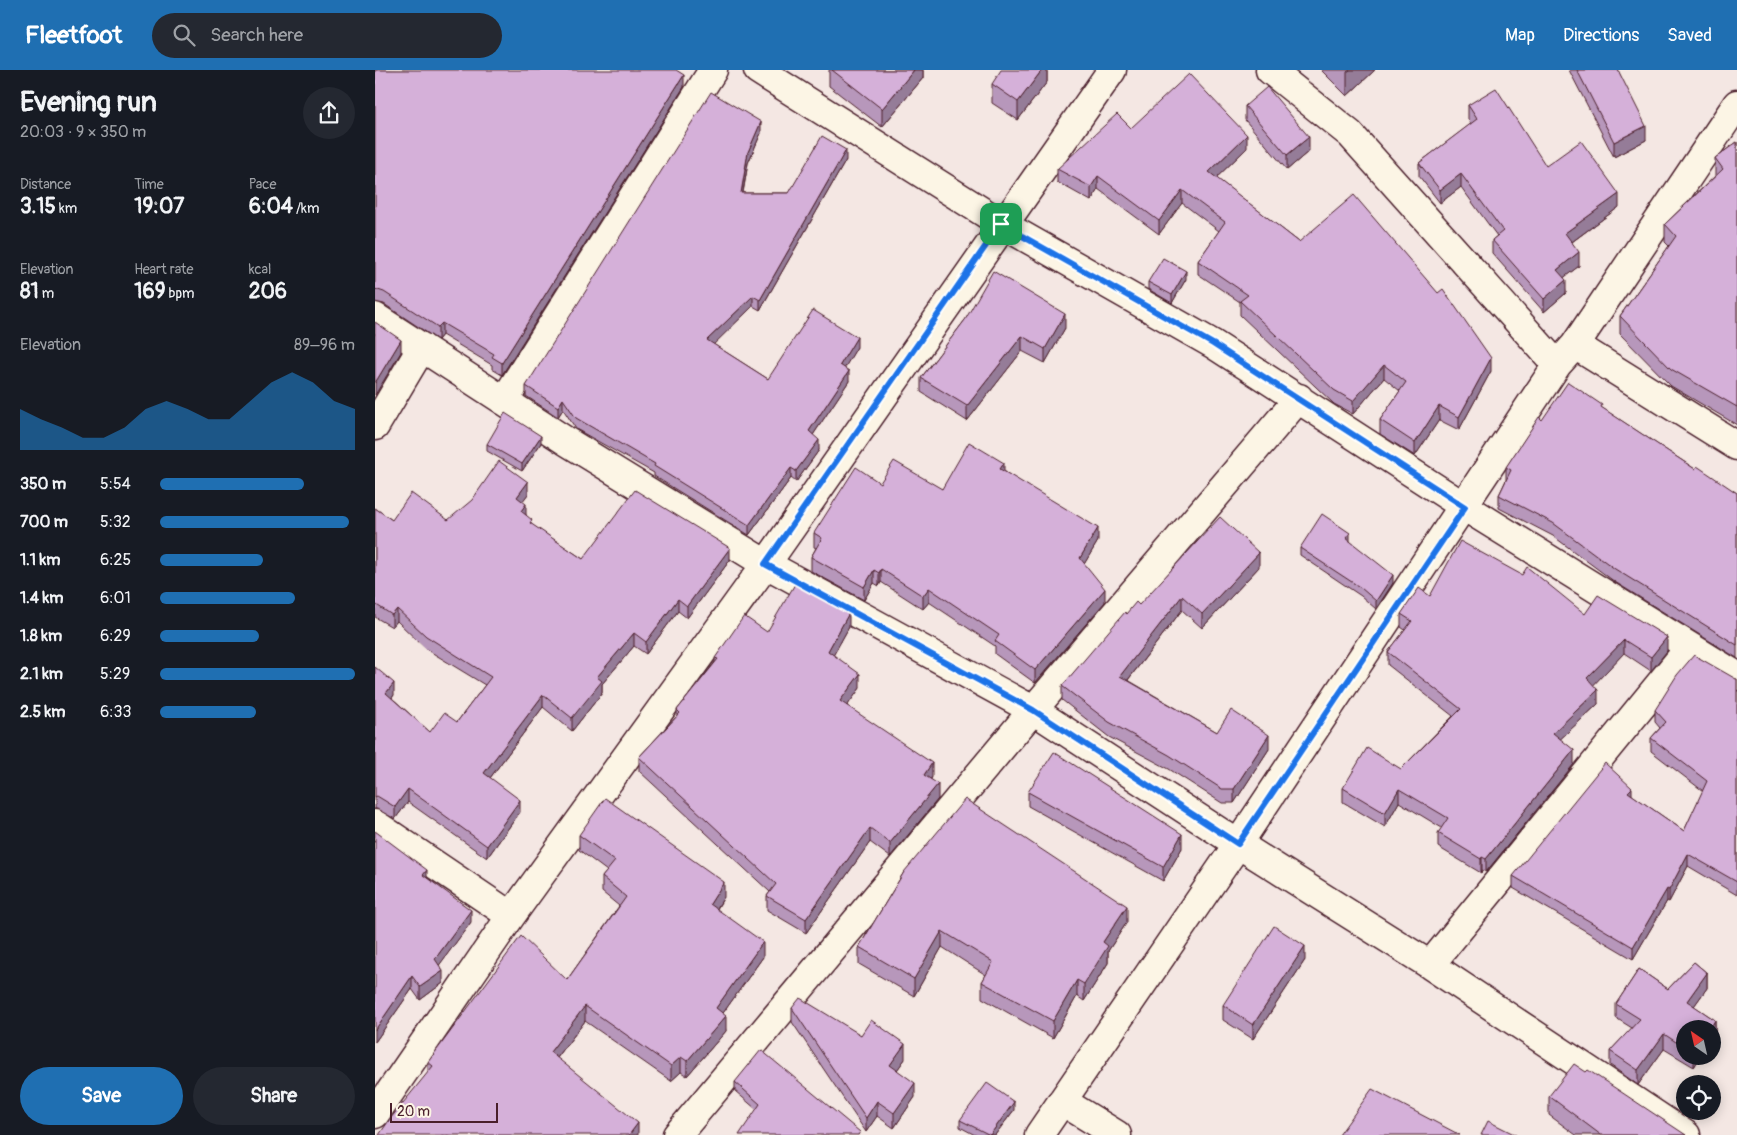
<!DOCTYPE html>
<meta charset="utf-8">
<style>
:root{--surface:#171b24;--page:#242831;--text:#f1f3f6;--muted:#9ea1a6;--accent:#1f6fb2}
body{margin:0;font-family:Pangolin,sans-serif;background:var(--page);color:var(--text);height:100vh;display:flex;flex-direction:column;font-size:19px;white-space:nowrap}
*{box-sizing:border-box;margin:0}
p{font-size:16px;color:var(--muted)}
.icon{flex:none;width:28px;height:28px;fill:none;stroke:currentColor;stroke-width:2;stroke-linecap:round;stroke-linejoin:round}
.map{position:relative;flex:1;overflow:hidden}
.details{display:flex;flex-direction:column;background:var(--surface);width:375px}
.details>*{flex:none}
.needle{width:32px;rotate:326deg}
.buttons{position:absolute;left:1301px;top:950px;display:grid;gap:10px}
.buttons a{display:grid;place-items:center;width:45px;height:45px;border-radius:50%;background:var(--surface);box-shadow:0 2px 12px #0003;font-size:25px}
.scale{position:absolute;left:15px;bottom:12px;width:108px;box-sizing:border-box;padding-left:5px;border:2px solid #4a1f2b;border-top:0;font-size:14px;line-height:18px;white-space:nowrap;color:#4a1f2b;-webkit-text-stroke:4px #fcf5e5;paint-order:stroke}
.pin{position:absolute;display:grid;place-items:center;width:42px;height:42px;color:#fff;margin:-21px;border-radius:10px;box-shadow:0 2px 8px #0006}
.round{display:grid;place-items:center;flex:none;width:52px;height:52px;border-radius:26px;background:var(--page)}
.head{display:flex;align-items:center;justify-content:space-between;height:85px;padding:0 20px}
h1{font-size:28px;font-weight:800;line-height:38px}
.metrics{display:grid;grid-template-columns:repeat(3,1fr);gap:8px;height:85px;padding:5px 20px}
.metrics div{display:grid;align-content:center}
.metrics b{font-size:21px;font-weight:800}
.metrics small{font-size:14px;font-weight:400}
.metrics p{font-size:14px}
.chart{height:140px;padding:10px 20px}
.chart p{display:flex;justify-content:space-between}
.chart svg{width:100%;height:90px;margin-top:5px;fill:var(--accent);opacity:.7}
.cta{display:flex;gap:10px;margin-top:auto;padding:10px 20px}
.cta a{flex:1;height:58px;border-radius:30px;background:var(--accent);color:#fff;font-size:20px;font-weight:800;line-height:58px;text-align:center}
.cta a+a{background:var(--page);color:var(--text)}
ul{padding:0 20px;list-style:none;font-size:16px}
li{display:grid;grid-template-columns:80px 60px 1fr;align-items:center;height:38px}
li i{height:12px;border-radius:6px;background:var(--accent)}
header{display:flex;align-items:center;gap:30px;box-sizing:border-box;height:70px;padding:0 25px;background:var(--accent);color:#fff}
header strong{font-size:24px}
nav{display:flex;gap:28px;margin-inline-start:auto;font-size:18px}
.search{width:350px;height:45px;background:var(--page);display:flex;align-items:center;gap:12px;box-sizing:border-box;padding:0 18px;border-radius:28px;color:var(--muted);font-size:19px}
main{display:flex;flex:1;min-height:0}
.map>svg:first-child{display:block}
</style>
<header>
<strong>Fleetfoot</strong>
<div class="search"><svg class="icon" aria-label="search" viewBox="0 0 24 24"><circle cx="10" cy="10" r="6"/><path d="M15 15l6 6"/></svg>Search here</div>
<nav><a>Map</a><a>Directions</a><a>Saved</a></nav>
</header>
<main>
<section class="details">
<div class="head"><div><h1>Evening run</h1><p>20:03 · 9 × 350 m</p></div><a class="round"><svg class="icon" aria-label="share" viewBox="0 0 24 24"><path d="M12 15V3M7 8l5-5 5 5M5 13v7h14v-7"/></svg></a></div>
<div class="metrics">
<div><p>Distance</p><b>3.15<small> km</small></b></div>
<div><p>Time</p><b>19:07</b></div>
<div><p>Pace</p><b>6:04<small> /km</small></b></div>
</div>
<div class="metrics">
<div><p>Elevation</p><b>81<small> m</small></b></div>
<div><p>Heart rate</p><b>169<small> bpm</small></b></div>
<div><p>kcal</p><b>206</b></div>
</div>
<div class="chart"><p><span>Elevation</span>89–96 m</p>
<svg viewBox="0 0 160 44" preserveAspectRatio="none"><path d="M0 44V24L10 29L20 33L30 38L40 38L50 33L60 24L70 20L80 24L90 29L100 29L110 20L120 11L130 6L140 11L150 20L160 24V44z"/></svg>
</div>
<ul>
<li><b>350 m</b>5:54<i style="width:74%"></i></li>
<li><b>700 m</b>5:32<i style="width:97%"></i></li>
<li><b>1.1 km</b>6:25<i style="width:53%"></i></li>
<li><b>1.4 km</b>6:01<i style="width:69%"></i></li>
<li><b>1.8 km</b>6:29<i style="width:51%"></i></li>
<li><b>2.1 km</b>5:29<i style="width:100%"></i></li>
<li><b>2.5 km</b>6:33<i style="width:49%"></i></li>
</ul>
<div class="cta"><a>Save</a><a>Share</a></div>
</section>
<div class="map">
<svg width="1362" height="1065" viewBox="0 0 1362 1065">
<rect width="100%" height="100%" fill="#f4e7e3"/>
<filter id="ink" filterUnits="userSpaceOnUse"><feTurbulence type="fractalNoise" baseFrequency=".02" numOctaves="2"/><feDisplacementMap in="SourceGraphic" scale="10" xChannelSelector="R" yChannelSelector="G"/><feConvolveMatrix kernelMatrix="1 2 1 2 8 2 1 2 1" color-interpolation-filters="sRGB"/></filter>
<g filter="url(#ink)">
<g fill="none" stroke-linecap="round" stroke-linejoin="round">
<defs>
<path id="minor" d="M383,0L627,154L838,274L1090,437L1362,606
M895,0L975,64L1182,295
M0,247L191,371L391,494L658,640L863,774L1055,895L1311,1065
M1200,275L1362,376
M129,331L338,0
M0,356L47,277
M0,754L136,846
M1055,895L1315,577
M687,1031L742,1065
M0,1044L136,846L391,494L737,0
M302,1065L658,640L924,328
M664,1065L863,774L1182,295L1200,275L1362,34"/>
</defs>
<use href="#minor" stroke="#4a1f2b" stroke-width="31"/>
<use href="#minor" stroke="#fcf5e5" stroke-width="28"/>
</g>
<path fill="#b797bb" stroke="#4a1f2b" d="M0,0L305,3L309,17L127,305L117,299V295L67,265L63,270L9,234L0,232Z
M454,0H548V8L507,57L454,16Z
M672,0V12L643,50L617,33V14Z
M946,0H1000L972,26Z
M1194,0H1243L1271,70L1239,87Z
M1093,35L1171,96L1244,137L1197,172L1204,196L1189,207L1191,223L1169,242L1117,183V170L1122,166L1086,117L1065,133L1044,106V93L1096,54L1093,49Z
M870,36L934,81L912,100L870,50Z
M756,58L872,78L841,108L924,172L1116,301L1084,360L1064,350L1040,386L1005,364V350L1025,321L1009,308L978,344L959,334L865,245V232L823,204V191L844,161L807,133L784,164L723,119L716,131L682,112V99Z
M386,63L373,93L368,123H414L471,90L385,240L378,236L338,274L393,309L482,277L469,298L474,311L438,365L444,380L421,412L416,408L374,465L279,406V403L201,359L188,339L183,347L151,326V316Z
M1362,72V355L1296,316L1245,264V246L1294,176L1290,172V154L1340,106V88Z
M811,209L797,233L773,219V212Z
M590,250L690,258L670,293L647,281L592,351L546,322V308Z
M1227,338L1320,399L1362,423V588L1240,512L1178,466L1124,438V425L1131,410V397Z
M166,373L147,401L112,381V374Z
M629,401L723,471L709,494L730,532L660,613L620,584V576L554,532L548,539L506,512L504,516L499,513L489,530L436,501V487L441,478L439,477V463L505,413L567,419Z
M153,424L147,431L151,445L157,455L208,489L355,490L312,548L303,541L271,584L259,576L227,614V623L197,661L168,637L115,708L145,742L112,788L33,732L20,749L2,739H0V597L19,625L17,628L55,662L82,652L110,615L51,579L22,551L17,557L0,547V438L17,450H73Z
M975,470V471L1018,513L1001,539L986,526L925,485V478Z
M884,497L827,558L807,540L753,610L842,662L894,679L859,733H847L794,699L734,667L687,630V616L751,544L764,535Z
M1055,526L1210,544L1292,581L1276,601L1249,583L1218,615L1223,634L1185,669L1199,694L1111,802L1107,800L1106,803L1063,777V763L1067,758L1024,732L1010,757L968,732V718L1026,699L1078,646L1013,595V582L1030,560L1026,557V544Z
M474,557L458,585L485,618L472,636L557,707L556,709L563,729L515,787L495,772L431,863L392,840V826L395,822L264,701V687L302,646V640L340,592V588L392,562Z
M1361,609H1362V825L1313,796L1294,832L1292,831L1258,889L1138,818V806L1257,725L1309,761L1328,721L1276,681V668L1285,658L1280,652V640Z
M653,722L807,778L788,811L653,736Z
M204,765L349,827L342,839L388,887L348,943L351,961L312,1006L306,1002L296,1011L210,951L182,988L263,1065L53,1003V992L192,910L244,836L227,822V807L232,801L204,780Z
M529,802L752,852L733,881V893L709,931L702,926L678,968L607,928V912L611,905L567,877L539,926L484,894V877Z
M52,807L96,852L64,895L68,913L45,930L37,919L0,972Z
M930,890L878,969L848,950V935Z
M1319,892L1332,903V918L1319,936L1340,950V964L1338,968V959H1310V986H1326L1319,997L1289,979L1263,1015L1235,995V981L1257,958L1241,948V934L1264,899L1293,919Z
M417,938L486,965L530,989L522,1000L540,1027L519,1058L502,1046L491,1062L417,952Z
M360,1012L485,1065L381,1039L360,1021Z
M1174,1026L1311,1065H1201L1174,1045Z
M639,1040L620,1065H600L585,1057V1050Z"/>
<path fill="#957b98" stroke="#4a1f2b" d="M539,0H548V8L507,57V39Z
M667,0H672V12L643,50V32Z
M975,0H1000L972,26V2Z
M309,5V17L127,305V293Z
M386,52V63L373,93L366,133V123L373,82Z
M1271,56V70L1239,87V72Z
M872,65V78L834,115V102Z
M934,67V81L912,100V85Z
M471,80V90L385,240V230Z
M1086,104V117L1065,133V120Z
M723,106V119L716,131V117Z
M807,120V133L784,164V151Z
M1244,124V137L1190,177V163Z
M1204,182V196L1182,213V200Z
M811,201V209L797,233V225Z
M1191,210V223L1169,242V229Z
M378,226V236L332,281V270Z
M690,244V258L670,293V279Z
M67,253V265L63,270V257Z
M647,266V281L592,351V336Z
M482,267V277L465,306V295Z
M26,270V282L0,325V313Z
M1116,288V301L1084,360V347Z
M1009,295V308L978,344V331Z
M474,301V311L434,371V361Z
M188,329V339L183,347V337Z
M1064,336V350L1040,386V373Z
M166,366V373L147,401V394Z
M444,370V380L421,412V401Z
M629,393V406L625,399Z
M416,398V408L374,465V455Z
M153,412V424L142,439V427Z
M151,434V446L146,441Z
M723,458V471L705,501V488Z
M975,463V470L971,476V468Z
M355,478V490L312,548V536Z
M884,483V497L827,558V544Z
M506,499V512L504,516V503Z
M499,500V513L489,530V517Z
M1018,505V513L1001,539V531Z
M554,518V532L548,539V526Z
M730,519V532L660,613V600Z
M807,526V540L745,620V606Z
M303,529V541L271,584V572Z
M22,539V551L17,557V545Z
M474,543V557L453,595V581Z
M259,563V576L227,614V623L197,661V648L222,607Z
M1292,567V581L1276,601V587Z
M1249,570V583L1212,622V608Z
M485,604V618L465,646V631Z
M19,613V625L11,635V623Z
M1223,620V634L1178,676V663Z
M168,625V637L109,716V703Z
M894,665V679L859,733V719Z
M1199,680V694L1111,802V789Z
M557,693V707L549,719V705Z
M563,714V729L515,787V773Z
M1257,718V731L1253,722Z
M33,719V732L20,749V737Z
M1024,719V732L1010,757V743Z
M145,730V742L112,788V776Z
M495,758V772L431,863V849Z
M807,764V778L788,811V797Z
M1313,784V796L1294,832V820Z
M1107,787V800L1106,803V789Z
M52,800V812L48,805Z
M349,812V827L335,849V834Z
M1292,819V831L1258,889V877Z
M752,836V852L733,881V893L709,931V914L728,872Z
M96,840V852L60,901V889Z
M567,861V877L539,926V909Z
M388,872V887L341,953V938Z
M930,876V890L878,969V955Z
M68,901V913L45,930V917Z
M1332,903V918L1312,946V931Z
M37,906V919L0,972V960Z
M702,910V926L678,968V951Z
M210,936V951L175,997V982Z
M351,946V961L312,1006V991Z
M1340,950V964L1338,968V959H1335Z
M1289,964V979L1263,1015V1000Z
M530,974V989L515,1010V995Z
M1319,986H1326L1319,997Z
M306,987V1002L296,1011V996Z
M540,1013V1027L519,1058V1043Z
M502,1031V1046L491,1062V1048Z
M639,1032V1040L620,1065H615Z
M263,1053V1065H254Z"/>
<path fill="#d5b0d9" stroke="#4a1f2b" d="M0,0H301L309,5L127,293L117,287L119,284L67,253L63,257L9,222L0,219Z
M457,0H539L507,39Z
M626,0H667L643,32L617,14Z
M1202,0H1243L1271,56L1239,72Z
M814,4L872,65L834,102L924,172L979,125L1063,223L1068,219L1116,288L1084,347L1064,336L1040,373L1005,350L1031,312L1009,295L978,331L959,320L865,231L873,225L823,191L850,152L807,120L784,151L723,106L716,117L682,99L742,44L756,58Z
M892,17L934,67L912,85L870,36Z
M1121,18L1171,96L1206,71L1244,124L1190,163L1204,182L1182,200L1191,210L1169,229L1117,170L1128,161L1086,104L1065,120L1044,93L1102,49L1093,35Z
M336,22L386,52L373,82L366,123H414L447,66L471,80L385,230L378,226L332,270L393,309L438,240L482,267L465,295L474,301L434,361L444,370L421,401L416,398L374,455L279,396L280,394L201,348L188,329L183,337L151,316Z
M1362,72V337L1296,299L1245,246L1301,166L1290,154L1348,99L1340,88Z
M788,188L811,201L797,225L773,212Z
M618,201L690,244L670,279L647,266L592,336L546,308L590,250Z
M0,252L26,270L0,313Z
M1193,312L1227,335L1226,337L1320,399L1322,396L1362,423V575L1240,499L1178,453L1124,425L1136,400L1131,397L1164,347L1167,350Z
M130,343L166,366L147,394L112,374Z
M594,372L629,393L625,399L723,458L705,488L730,519L660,600L620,571L624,565L554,518L548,526L506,499L504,503L499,500L489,517L436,487L447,468L439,463L481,397L505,413L519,391L567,419Z
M124,391L153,412L142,427L151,434L146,441L157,450L155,453L208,489L260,420L355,478L312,536L303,529L271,572L259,563L222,607L227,611L197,648L168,625L109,703L145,730L112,776L33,719L20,737L2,726L0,727V597L19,613L11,623L55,662L69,643L82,652L116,607L51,566L22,539L17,545L0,534V438L17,450L36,423L73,450L97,430Z
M947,444L975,463L971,468L1018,505L1001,531L986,518L925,478Z
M845,447L884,483L827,544L807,526L745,606L842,662L856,640L894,665L859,719H847L794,685L734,652L687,616L750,542L751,544L761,532L764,535Z
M1085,471L1147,505L1152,497L1210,544L1223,525L1292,567L1276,587L1249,570L1212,608L1223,620L1178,663L1199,680L1111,789L1107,787L1106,789L1063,763L1073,748L1024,719L1010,743L968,718L992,678L1026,699L1086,639L1013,582L1037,551L1026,544L1044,518L1055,526Z
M420,514L474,543L453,581L485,604L465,631L557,693L549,705L563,714L515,773L495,758L431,849L392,826L401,814L264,687L305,643L302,640L343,589L340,588L369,546L392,562Z
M1319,585L1361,609H1362V812L1313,784L1294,820L1292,819L1258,877L1138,806L1230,693L1257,718L1253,722L1309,761L1332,711L1276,668L1291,652L1280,640L1302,605Z
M679,682L807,764L788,797L653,722Z
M230,728L349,812L335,834L388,872L341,938L351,946L312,991L306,987L296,996L210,936L175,982L263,1053L254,1065H4L15,1049L58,996L53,992L146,866L192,910L251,827L227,807L240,791L204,765Z
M590,729L752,836L728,872L733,876L709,914L702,910L678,951L607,912L618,892L567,861L539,909L484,877L529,802Z
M0,761L52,800L48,805L96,840L60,889L68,901L45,917L37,906L0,960Z
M899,856L930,876L878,955L848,935Z
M1319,892L1332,903L1312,931L1340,950L1335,959H1310V978L1289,964L1263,1000L1235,981L1265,949L1241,934L1264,899L1293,919Z
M425,928L486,965L496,950L530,974L515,995L540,1013L519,1043L502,1031L491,1048L417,938Z
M386,980L485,1062L483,1065H364L385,1034L360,1012Z
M1199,994L1211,1002L1213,1000L1311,1065H1226L1174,1026Z
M612,1013L639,1032L615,1065L585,1050Z
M997,1019L1085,1065H964Z
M1113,1051L1141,1065H1106Z"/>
</g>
<g fill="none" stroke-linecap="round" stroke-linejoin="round" filter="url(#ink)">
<defs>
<path id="route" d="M626,154L838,274L1090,437L863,774L658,640L390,494Z"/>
</defs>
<use href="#route" stroke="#fff" stroke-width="10"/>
<use href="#route" stroke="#1a73e8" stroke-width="6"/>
</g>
</svg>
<div class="buttons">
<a><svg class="needle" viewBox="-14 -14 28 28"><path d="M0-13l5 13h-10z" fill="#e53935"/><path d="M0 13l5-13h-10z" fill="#9ea1a6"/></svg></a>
<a><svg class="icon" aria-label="locate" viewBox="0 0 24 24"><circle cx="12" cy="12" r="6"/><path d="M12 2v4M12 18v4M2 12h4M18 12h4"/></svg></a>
</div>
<div class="scale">20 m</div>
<div class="pin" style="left:626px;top:154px;background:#1e9e55"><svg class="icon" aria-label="arrive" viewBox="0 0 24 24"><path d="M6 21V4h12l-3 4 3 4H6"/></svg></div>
</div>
</main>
